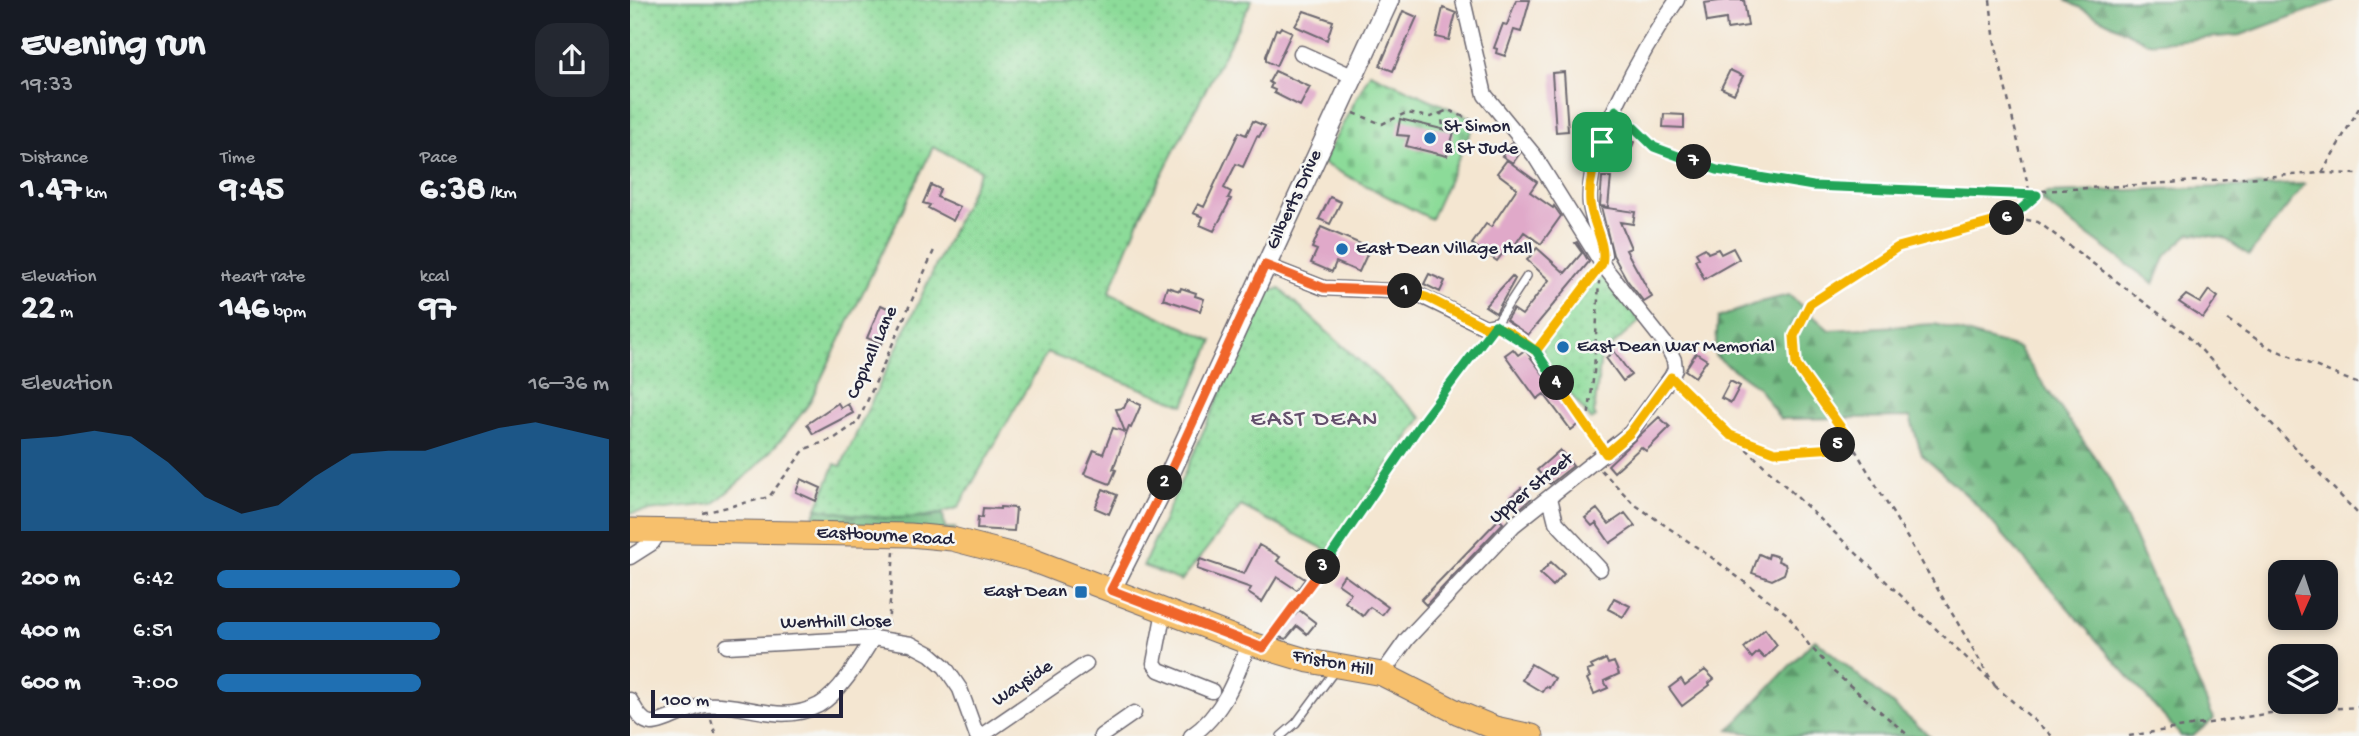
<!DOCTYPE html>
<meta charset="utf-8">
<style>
:root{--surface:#171b24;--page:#242831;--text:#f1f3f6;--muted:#9ea1a6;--accent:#1f6fb2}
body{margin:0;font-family:"Gochi Hand",sans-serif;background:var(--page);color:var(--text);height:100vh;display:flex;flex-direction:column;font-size:26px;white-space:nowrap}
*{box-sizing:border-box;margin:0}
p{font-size:23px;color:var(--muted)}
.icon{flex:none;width:38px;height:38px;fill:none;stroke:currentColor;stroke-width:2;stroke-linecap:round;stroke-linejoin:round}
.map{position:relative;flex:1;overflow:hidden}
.panel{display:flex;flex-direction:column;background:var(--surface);width:630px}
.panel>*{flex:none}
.needle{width:46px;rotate:183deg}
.controls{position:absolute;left:1638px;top:560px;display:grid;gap:14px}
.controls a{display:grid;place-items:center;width:70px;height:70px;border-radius:14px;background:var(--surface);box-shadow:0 4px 10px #0003;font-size:35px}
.scale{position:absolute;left:21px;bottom:18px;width:192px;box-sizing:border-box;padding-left:7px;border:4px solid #22223b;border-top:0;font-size:19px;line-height:24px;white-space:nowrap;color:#22223b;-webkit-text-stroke:5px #f6f6f2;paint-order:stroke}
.pin{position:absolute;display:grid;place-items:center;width:60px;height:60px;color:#fff;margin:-30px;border-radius:14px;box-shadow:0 4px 10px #0006}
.km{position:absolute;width:35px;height:35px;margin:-18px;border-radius:50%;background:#222;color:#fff;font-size:19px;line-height:35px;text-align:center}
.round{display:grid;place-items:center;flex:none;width:74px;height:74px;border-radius:21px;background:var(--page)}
.summary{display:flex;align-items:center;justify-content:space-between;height:119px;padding:0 21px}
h1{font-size:38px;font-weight:800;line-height:52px}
.metrics{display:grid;grid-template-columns:repeat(3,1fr);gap:10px;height:119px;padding:7px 21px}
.metrics div{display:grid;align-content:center}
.metrics b{font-size:35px;font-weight:800}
.metrics small{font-size:19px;font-weight:400}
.metrics p{font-size:19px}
.chart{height:196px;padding:14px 21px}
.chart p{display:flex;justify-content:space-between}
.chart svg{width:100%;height:126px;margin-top:7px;fill:var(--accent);opacity:.7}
ul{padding:0 21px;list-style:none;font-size:23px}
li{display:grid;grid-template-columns:112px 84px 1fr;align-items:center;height:52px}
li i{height:18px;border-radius:9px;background:var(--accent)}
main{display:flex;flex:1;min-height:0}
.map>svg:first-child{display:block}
</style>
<main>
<section class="panel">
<div class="summary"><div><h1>Evening run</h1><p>19:33</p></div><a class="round"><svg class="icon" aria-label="share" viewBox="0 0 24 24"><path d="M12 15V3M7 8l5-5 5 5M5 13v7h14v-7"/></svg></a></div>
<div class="metrics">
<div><p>Distance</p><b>1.47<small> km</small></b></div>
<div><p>Time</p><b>9:45</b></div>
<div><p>Pace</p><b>6:38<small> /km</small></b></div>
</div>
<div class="metrics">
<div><p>Elevation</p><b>22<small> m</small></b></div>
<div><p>Heart rate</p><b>146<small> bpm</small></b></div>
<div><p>kcal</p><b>97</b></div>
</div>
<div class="chart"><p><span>Elevation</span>16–36 m</p>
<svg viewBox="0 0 160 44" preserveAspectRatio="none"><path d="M0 44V12L10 11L20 9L30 11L40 20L50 32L60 38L70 35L80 25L90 17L100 16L110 16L120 12L130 8L140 6L150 9L160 12V44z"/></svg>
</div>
<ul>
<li><b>200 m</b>6:42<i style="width:62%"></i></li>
<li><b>400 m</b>6:51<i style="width:57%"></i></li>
<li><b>600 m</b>7:00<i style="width:52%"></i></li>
</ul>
</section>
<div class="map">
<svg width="1729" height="736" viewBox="0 0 1729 736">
<defs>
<pattern id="grass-dots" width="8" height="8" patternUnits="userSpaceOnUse" patternTransform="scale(1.75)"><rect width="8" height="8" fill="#8cdb99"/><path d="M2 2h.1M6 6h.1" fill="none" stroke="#78bc85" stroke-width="1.8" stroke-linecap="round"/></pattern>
<pattern id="forest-firs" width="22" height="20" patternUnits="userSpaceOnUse" patternTransform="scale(1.75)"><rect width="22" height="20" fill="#71bb81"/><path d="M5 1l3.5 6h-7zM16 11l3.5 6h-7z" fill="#5c986b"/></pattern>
<pattern id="cemetery-stones" width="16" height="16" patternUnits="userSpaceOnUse" patternTransform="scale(1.75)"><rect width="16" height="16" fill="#8cdb99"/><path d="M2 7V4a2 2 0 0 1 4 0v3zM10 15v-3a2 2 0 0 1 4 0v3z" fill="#78bc85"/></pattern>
</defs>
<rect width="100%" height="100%" fill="#f6f6f2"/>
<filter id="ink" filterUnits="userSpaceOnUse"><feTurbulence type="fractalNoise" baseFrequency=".0143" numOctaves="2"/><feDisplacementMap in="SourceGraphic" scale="14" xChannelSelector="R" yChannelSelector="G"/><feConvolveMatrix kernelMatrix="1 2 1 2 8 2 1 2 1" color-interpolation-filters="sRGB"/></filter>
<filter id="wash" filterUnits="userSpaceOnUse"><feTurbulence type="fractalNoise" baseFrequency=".00686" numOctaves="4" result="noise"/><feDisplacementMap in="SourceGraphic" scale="28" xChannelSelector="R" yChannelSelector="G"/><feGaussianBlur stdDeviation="1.57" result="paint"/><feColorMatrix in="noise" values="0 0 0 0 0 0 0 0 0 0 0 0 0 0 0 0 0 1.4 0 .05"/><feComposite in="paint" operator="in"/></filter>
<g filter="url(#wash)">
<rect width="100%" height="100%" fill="#f4e6d1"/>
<path fill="url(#grass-dots)" stroke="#577e6a" stroke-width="2" d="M0,0H622L511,215L479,293L583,341L554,405L417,353L328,508L286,519L235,518L187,508L205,464L211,466L351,170L303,147L179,404L155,435L122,471L83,504L0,513Z
M968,277H975L1010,321L971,356L964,413L966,417L961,420L913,358L912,346L960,282Z
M650,289L792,418L698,551L611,506L551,581L513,566L636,291Z"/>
<path fill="url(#forest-firs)" stroke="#4a6e5e" stroke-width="2" d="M1435,0H1707L1611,35L1518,43Z
M1675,184L1619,255L1594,238L1560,233L1536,255L1524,284L1410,200L1415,193Z
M1159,295L1199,330L1305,324L1388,348L1478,476L1584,719L1563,736H1551L1344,502L1292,455L1280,417L1150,419L1128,387L1085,356L1088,318L1130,302Z
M187,508C231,517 268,522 313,514L315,528H325L326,531L179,529Z
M1185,639L1300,736H1137L1099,730Z"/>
<path fill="url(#cemetery-stones)" stroke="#577e6a" stroke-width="2" d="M740,73L846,120L801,219L692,163Z"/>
<g id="blocks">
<path fill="#e0a9c9" d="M886,0H900L891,32L884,30L875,56L866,53L867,49L864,48L873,24L877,25Z
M1096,0H1114L1118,26L1097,29L1096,19L1077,22L1074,3Z
M813,8L826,13L819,40L806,37Z
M674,11L703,21L697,40L665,26Z
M773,11L787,17L763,71L750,66Z
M651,27L662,32L646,66L636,61V56L646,29L649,30Z
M1100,70L1113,76L1104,94L1091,88Z
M645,71L680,87L670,106L644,93L645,90L640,88L642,84L639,82Z
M934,72L938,131L926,132L922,73Z
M1034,114L1054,115V128L1033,127Z
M770,119L824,132L817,156L776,146L779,136L767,135Z
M623,121L635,126L629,137L627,136L613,167L606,164L594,188L601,192L598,198L601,199L584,231L570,225L573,217L563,213L568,204L574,207L609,132L616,135Z
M987,135L1004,142L998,157L981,151Z
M882,143L890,153L883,163L872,156Z
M877,160L907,182L900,192L923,208L924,206L931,216L911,244L894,232L882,249L878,246L867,261L842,244L856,224L861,227L887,188L867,173Z
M972,177H981L978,207L970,206Z
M301,185L310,189L307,197L330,207L323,221L298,208L300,205L293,203Z
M700,197L711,202L700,224L689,219Z
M971,207L1005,212L1003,224L990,222L1001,248L996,250L1022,297L1014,302L997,280L983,255Z
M691,227L740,248L729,272L706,262L702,272L681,263L687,250L682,248Z
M947,242L959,262L898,335L876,320L883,309L892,315L919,280L897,260L907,248L935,273L952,253L945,243Z
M1075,248L1078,253L1088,249L1091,254L1103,248L1109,259L1074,279L1065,260L1069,258L1066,253Z
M799,274L815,281L810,292L794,284Z
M882,276L885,279L866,313L855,306Z
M537,287L550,291L551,288L566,293L565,296L574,299L570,311L533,299Z
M1579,290L1588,297L1573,318L1549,302L1556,295L1570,303Z
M251,305L266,312L252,344L237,338Z
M883,349L888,355L895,350L950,423L941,430L914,394L907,399L875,355Z
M984,351L1001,375L993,381L976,358Z
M1066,353L1077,360L1065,377L1055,370Z
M1100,381L1110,386L1101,403L1091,398Z
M498,399L511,405L501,428L499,427L483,469L486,470L480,484L454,474L464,450L473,454L483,428L495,432L486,409L494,408Z
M208,403L211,408L218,404L223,413L183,434L177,424Z
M1029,417L1040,427L1016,451L1011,447L984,472L978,465Z
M930,450L943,466L920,484L907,470Z
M171,479L191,488L186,501L166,492Z
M891,488L901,499L888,510L878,499Z
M473,489L487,495L479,514L465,508Z
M370,507L386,508L384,531L347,529L348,517L352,518L353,508L370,509Z
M967,509L979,524L995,513L1005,526L980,543L966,523L962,526L955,518Z
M869,519L873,523L796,605L791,600Z
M629,545L650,557L647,561L675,579L667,590L647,577L632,602L618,593L621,588L567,569L570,559L614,574Z
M1129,554L1138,558L1139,554L1149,557L1148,561L1155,564L1156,568L1154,574L1142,580L1122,573Z
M921,562L934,574L923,586L910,574Z
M714,575L758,607L752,615L740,607L733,616L715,602L721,593L708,584Z
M984,598L1000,606L993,617L978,609Z
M669,610L686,623L677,634L667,626L656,639L645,636L663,614L665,615Z
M1135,629L1147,645L1134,658L1128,652L1122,658L1114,648Z
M976,659L978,664L984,662L989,674L974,681L978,688L964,694L957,679L960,677L957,671L963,669L961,666Z
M901,664L925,678L919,688L916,686L912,692L892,680Z
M1075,670L1084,679L1079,683L1080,685L1052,706L1039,688L1051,679L1055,685Z"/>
</g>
</g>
<g filter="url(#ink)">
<use href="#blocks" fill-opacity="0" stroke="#6c6770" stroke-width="2"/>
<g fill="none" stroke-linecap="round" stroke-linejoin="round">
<defs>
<path id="service" d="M865,325L897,276
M651,736L666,723L706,669"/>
<path id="minor" d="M671,53L722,76
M974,255C971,238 962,222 960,204C955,148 1015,46 1047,0
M635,265L694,288L783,292L855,327L865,325
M920,498L926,522L970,569
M0,557L22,543L31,530
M534,611L524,663L529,670L582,691
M97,646L243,638L281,644L300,654L315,667L330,689L347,736
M752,674L777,639L884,525L1000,433L1041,377L1045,369L1044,360L1037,346L972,264L904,155L855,95L833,0
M0,700C5,708 10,722 21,723C33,724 61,706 77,705C116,702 149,726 189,705C210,693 230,659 243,638
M351,736L456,664
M471,736L504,713
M561,736C593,714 606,679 619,643"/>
<path id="tertiary" d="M481,590L537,480L759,0"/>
<path id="primary" d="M0,530L280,535L322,539L399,559L619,643L679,661L752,674L829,713L865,728L902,736"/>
</defs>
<use href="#service" stroke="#6c6770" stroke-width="10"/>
<use href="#minor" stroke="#6c6770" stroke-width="17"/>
<use href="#tertiary" stroke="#6c6770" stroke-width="22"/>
<use href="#primary" stroke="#6c6770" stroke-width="25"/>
<path stroke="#6c6770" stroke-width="2.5" stroke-dasharray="5 5" stroke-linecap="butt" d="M1360,0L1365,43L1400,194
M724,113L752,124L776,113L801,117L811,113L813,126
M811,113L818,110L841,120L850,128L859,132
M996,120L1024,147L1087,170L1183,186L1407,195
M1692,173L1729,108
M1382,217L1401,198L1412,191L1692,173L1729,174
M1598,320L1638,347L1729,384
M875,330L906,351L957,428
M907,350L964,275
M1051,387L1361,681
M1102,436L1145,452L1205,448L1217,436
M966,441L957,428L964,372L969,281
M971,470L1004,504L1081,557L1157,614L1179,645L1204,672L1279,736
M73,513L139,497L175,449L205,438L228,422L305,248
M258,626L264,552
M642,633L681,584L794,419L854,341
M1365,686L1217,436L1166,365L1164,336L1180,304L1268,247L1382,217L1408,222L1555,333L1729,515
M1365,686L1422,736
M81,719L86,736
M1499,736L1647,712L1729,707"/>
<use href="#service" stroke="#fff" stroke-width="7"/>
<use href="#minor" stroke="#fff" stroke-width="14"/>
<use href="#tertiary" stroke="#fff" stroke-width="19"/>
<use href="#primary" stroke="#f7c06c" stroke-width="23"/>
</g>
</g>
<g fill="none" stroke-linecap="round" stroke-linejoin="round" filter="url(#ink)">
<defs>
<path id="split-1" d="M775,291L796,297L855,327C874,323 891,341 906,351L972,264C977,244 962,224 960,203C958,182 965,162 972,142"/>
<path id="split-2" d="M535,483L635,265L694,288L775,291"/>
<path id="split-3" d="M535,483L481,590L633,648L693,567"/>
<path id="split-4" d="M693,567L794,419L865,325L906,351L927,383"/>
<path id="split-5" d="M927,383L976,454L1000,433L1041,377L1100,435L1145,452L1205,448L1208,445"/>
<path id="split-6" d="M1208,445L1217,436L1166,365L1164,336L1180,304L1268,247L1377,218"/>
<path id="split-7" d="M1064,162L1087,170L1183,186L1407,195L1382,217L1377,218"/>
<path id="split-8" d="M972,142L986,110L1024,147L1064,162"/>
</defs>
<use href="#split-1" stroke="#fff" stroke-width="14"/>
<use href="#split-2" stroke="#fff" stroke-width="14"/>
<use href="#split-3" stroke="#fff" stroke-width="14"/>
<use href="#split-4" stroke="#fff" stroke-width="14"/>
<use href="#split-5" stroke="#fff" stroke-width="14"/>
<use href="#split-6" stroke="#fff" stroke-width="14"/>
<use href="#split-7" stroke="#fff" stroke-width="14"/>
<use href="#split-8" stroke="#fff" stroke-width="14"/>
<use href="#split-1" stroke="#f5b400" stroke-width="9"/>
<use href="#split-2" stroke="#f0652b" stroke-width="9"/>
<use href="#split-3" stroke="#f0652b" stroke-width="9"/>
<use href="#split-4" stroke="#22a559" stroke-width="9"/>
<use href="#split-5" stroke="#f5b400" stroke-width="9"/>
<use href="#split-6" stroke="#f5b400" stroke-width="9"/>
<use href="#split-7" stroke="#22a559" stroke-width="9"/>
<use href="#split-8" stroke="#22a559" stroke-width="9"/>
</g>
<g fill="#1f6fb2" stroke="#f6f6f2" stroke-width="2.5">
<circle cx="800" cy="138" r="7"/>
<circle cx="712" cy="249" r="7"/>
<circle cx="933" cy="347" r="7"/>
<rect x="444" y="585" width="14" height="14" rx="3.5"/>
</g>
<g text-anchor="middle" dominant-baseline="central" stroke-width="5" stroke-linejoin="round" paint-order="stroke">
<g font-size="19" fill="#22223b" stroke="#f6f6f2" text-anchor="start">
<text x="814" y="127">St Simon<tspan x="814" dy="22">&amp; St Jude</tspan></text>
<text x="726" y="249">East Dean Village Hall</text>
<text x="947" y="347">East Dean War Memorial</text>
<text x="437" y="592" text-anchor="end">East Dean</text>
</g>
<g font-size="19" fill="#22223b" stroke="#f6f6f2">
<text transform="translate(665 200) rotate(-65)">Gilberts Drive</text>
<text transform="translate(243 353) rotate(-66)">Cophall Lane</text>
<text transform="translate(902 489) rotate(-39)">Upper Street</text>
<text transform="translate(255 537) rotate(3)">Eastbourne Road</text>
<text transform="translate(206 623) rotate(-1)">Wenthill Close</text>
<text transform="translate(703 664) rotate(11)">Friston Hill</text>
<text transform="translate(393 684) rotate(-34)">Wayside</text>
</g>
<g font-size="23" letter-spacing="2" fill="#64516d" stroke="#f6f6f2">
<text x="685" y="420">EAST DEAN</text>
</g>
</g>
</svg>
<div class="controls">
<a><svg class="needle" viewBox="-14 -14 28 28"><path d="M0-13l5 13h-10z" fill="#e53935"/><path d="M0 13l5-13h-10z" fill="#9ea1a6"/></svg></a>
<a><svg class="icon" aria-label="layers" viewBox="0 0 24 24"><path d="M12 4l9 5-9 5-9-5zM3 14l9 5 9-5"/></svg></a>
</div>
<div class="scale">100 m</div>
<div class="pin" style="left:972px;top:142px;background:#1e9e55"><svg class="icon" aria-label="arrive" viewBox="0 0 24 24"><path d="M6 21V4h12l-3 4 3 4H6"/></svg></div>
<b class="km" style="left:775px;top:291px">1</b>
<b class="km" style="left:535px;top:483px">2</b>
<b class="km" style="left:693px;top:567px">3</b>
<b class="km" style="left:927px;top:383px">4</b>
<b class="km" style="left:1208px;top:445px">5</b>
<b class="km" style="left:1377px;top:218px">6</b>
<b class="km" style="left:1064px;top:162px">7</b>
</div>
</main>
